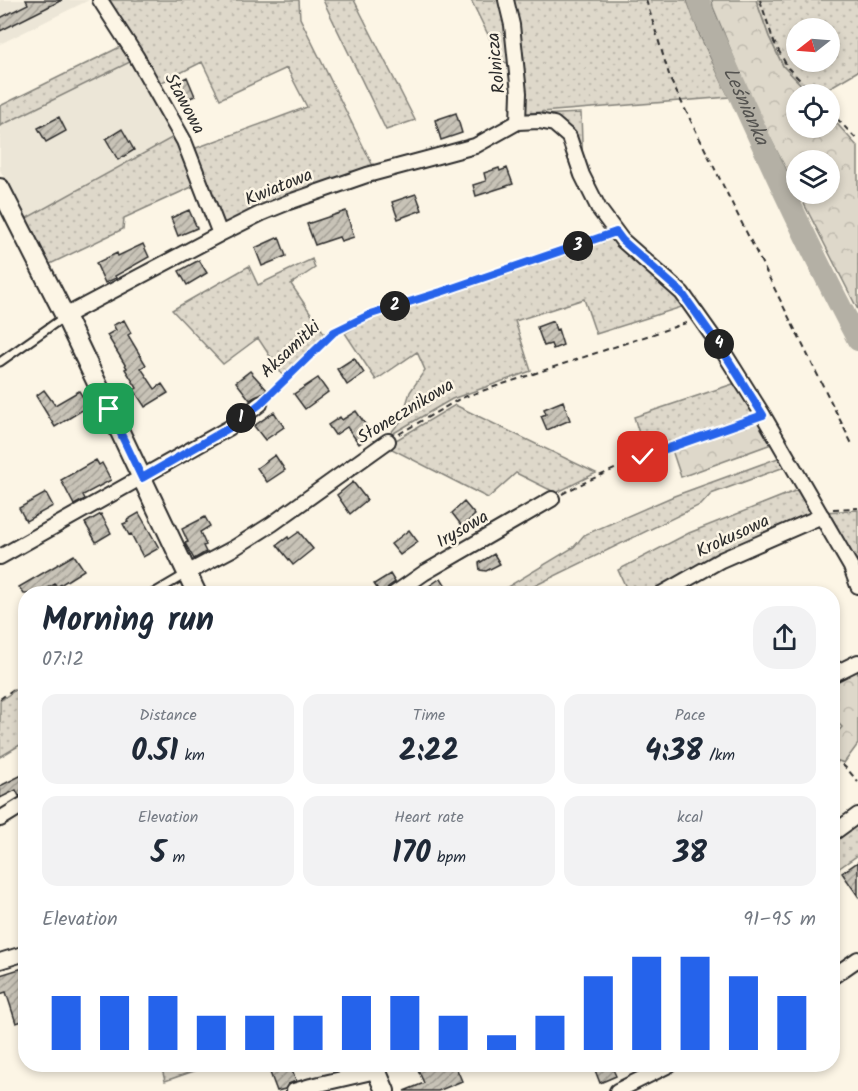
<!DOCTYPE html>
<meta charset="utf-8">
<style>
:root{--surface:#fff;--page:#f2f2f3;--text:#1f2937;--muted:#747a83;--accent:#2563eb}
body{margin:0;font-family:Kalam,sans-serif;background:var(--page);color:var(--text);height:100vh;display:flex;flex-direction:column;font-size:22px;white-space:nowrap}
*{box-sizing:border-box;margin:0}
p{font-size:20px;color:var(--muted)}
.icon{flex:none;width:33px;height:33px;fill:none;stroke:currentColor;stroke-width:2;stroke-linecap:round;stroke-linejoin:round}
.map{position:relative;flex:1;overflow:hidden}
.panel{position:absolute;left:18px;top:586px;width:822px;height:486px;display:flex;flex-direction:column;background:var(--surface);border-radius:24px;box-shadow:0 3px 9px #0003}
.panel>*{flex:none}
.needle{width:39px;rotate:253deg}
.tools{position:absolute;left:786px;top:18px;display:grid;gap:12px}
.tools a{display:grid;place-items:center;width:54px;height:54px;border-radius:50%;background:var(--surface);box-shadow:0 3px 9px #0003;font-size:30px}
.pin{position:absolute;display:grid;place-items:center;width:51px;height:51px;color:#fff;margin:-26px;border-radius:12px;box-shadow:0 3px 9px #0006}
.km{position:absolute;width:30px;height:30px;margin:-15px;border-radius:50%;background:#222;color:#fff;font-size:16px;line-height:30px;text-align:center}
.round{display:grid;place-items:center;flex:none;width:63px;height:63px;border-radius:24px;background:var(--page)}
.overview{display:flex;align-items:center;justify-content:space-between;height:102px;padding:0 24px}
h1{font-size:33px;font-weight:700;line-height:45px}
.figures{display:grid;grid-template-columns:repeat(3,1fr);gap:9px;height:102px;padding:6px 24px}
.figures div{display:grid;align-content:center;border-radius:15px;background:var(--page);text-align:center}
.figures b{font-size:30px;font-weight:700}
.figures small{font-size:16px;font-weight:400}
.figures p{font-size:16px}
.chart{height:168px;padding:12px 24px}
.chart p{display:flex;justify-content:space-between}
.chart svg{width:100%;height:108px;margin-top:6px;stroke:var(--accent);stroke-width:6}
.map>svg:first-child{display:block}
</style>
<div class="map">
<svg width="858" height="1091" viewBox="0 0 858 1091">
<defs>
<pattern id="grass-dots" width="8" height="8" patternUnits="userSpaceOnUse" patternTransform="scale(1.5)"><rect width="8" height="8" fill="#ded8ca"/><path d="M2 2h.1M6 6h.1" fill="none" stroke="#bfbaae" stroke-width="1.8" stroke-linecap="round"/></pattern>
<pattern id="forest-crowns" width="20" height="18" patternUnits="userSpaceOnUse" patternTransform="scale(1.5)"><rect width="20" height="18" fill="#ded8ca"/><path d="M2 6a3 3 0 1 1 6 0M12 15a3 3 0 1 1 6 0" fill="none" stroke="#bfbaae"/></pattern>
<pattern id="building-hatch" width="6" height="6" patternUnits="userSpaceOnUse" patternTransform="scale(1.5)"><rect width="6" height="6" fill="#c8c3b7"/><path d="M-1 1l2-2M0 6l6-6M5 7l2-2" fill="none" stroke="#a39f95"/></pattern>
</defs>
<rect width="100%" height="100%" fill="#fcf5e5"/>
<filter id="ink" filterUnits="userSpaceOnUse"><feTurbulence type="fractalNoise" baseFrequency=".0167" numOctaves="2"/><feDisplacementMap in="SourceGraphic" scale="12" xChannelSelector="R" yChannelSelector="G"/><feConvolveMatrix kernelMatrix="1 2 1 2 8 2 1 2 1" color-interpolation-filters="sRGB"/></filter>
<g filter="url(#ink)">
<path fill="#ece6d7" d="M0,0H89L0,44Z
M134,60L175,136L25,219L0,170V126Z"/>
<path fill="url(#grass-dots)" stroke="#84827a" stroke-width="1.5" fill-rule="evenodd" d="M97,0H299L300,18L375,170L220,234L188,151L307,107L287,68L220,99L202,62L154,86Z
M323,0H354L415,120L386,130Z
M471,0H687L700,36L729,97L529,113L518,122L516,66L501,61Z
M756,0H858V71L819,94H810L783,66L769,37ZM796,28H830V62H796Z
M122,46L134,60L0,126V106Z
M581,113L583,171C579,158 574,125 560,120C553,118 545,117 537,115Z
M175,136L196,185L124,218L123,229L48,265L25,219Z
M613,237L655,274L685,306L596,334L584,299L515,321L531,371L452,399L387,437L401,421L410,392L425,370L417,352L376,380L345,333L373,316L431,298Z
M312,259L315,268L291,284L326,336L283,376L258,338L223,364L172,310L249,266L258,285Z
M739,382L756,410L751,415L645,453L634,417Z
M455,405L596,473L556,493L516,473L488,498L386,446Z
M781,457L787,466L711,494L702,504L518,594H496L574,547L584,535L674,496Z
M800,489L811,509V514L655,594H629L618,570L689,533Z
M858,510V576L823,512Z
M25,683L26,717L24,718L26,720L25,742L0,757V701Z
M858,819V855L835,871L833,867V838Z
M161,1065H207L197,1070L165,1081Z"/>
<path fill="url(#forest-crowns)" stroke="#84827a" stroke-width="1.5" d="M712,0H756L769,37L783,66L810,94H796V128H830V116L858,147V310L799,194H830V160H796V189L753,104L713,7Z
M759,420L774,443L681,477L672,450Z
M858,667V744L844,763L833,759V737L842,727L833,718L832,681Z"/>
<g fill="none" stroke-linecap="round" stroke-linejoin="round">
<path stroke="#b4b0a5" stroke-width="22" id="s1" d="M699,0L704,16C753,125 802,235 858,340"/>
</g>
<path fill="url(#building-hatch)" stroke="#2b2b2b" stroke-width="1.5" d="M26,0H62L0,31V18L28,4Z
M187,77L195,96L179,102L174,92L180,90L177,82Z
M456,113L462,133L441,140L435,120Z
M59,117L66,131L46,142L38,128Z
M122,129L134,150L118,160L106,139Z
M499,168L500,171L507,168L513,184L476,196L473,185L486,181L484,173Z
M416,194L422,210L398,219L392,202Z
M189,210L197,228L178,236L171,218Z
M346,211L354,237L341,241L339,237L315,245L307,224Z
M279,237L286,256L262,266L255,248Z
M143,244L149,257L115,276L116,278L105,283L96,263L117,253L118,256Z
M199,260L207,273L187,285L179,271Z
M124,320L131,333L128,335L146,365L141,368L155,389L162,384L168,393L145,407L134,390L137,388L125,369L127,368L107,335L116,330L113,325Z
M553,321L556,330L558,329L563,345L553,349L551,344L544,346L537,327Z
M354,358L364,373L347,385L337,369Z
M250,371L267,390L260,395L255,397L250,400L236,382Z
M318,378L328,392L305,409L294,394Z
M44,390L55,405L79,391L89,406L55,427L36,396Z
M563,401L570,420L547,430L541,416L546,414L544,409Z
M356,411L372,434L359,444L347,427L335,435L328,425L340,417L342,420Z
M274,412L284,427L265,440L254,426Z
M275,455L285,470L267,482L257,468Z
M96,460L99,465L102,463L111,480L83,495L85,499L74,505L61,480Z
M353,482L367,500L350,514L337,495Z
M46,493L53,506L26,521L19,508Z
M464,502L475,515L462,526L452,513Z
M139,513L159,548L143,557L131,534L129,535L123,524L128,522L127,520Z
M101,514L111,533L96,542L85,523Z
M205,517L210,526L200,532L206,545L203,546L206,552L194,559L185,543L188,542L182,529Z
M409,530L418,542L400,555L391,544Z
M299,532L313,549L293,565L277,545L288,537L289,539Z
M494,554L500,564L486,571L480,570L479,563Z
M74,555L84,570L57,587L55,584L38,594H24L19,587Z
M390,574L395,582L388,587L385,592L381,594L374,584Z
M441,578L451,594H417Z
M26,773V794L19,796L16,790L0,798V786Z
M858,862V896L842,873Z
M26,967V1020L16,1023L6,992L0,994V975Z
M281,1065H290L296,1081L288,1084L285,1089L277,1091L269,1070Z
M416,1065H455L462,1081L438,1091H404L424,1083Z
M593,1065H611L616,1076L600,1083Z"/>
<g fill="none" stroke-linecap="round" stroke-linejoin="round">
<defs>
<path id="lane" d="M0,362L64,317
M152,594L186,574"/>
<path id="street" d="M100,0L136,56L184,141L220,234
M506,0L512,25L519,93L518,122
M65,316L220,234L262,213L289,202L367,175L475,146L518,122L539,121L554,124L569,137L582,175L599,209L622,240L682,293L721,348L763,415L851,567L858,586
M0,557L229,428L260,404
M187,573L234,548L272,524L388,441
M394,594L424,573L552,499
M661,594L721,560L822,516
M832,675L858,662
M0,819L26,803
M832,834L858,815
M0,961L26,953
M832,977L858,959
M294,1091L311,1086L376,1071
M617,1091L669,1065"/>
<path id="secondary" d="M0,188L65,316L197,594
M374,1065L385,1091"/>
</defs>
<use href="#lane" stroke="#2b2b2b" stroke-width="11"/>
<use href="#street" stroke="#2b2b2b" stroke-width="18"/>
<use href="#secondary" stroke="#2b2b2b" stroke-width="22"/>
<path stroke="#2b2b2b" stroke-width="2" stroke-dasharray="6 4.5" stroke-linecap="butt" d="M646,0L671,81L853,446
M760,0L774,42L788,68L814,94
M830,111L858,141
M269,395L334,332L371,314L441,292L602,237
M399,434L461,398L686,323
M562,494C622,462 686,442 749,420
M833,509L858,508
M0,699L26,680
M832,761C845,763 850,773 858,782"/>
<use href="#lane" stroke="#fcf5e5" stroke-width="7"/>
<use href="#street" stroke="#fcf5e5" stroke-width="14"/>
<use href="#secondary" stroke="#fcf5e5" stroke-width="18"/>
</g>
</g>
<g fill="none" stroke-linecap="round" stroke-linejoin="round" filter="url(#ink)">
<defs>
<path id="route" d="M109,409L142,478L229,428L260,404L334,332L371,314L441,292L616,232L622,240L682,293L721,348L763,415L643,457"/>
</defs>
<use href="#route" stroke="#fff" stroke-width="12"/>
<use href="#route" stroke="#2563eb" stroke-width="8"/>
</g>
<g text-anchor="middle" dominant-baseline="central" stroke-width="5" stroke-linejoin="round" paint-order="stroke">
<g font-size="18" fill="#2b2b2b" stroke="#fcf5e5">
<text transform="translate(497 63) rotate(-96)">Rolnicza</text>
<text transform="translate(184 104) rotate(62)">Stawowa</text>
<text transform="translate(279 188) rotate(-22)">Kwiatowa</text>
<text transform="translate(291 350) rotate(-43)">Aksamitki</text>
<text transform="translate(406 412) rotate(-31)">Słonecznikowa</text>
<text transform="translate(463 530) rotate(-30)">Irysowa</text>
<text transform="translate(733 537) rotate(-25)">Krokusowa</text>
</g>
<g font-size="20" font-style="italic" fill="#545350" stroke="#fcf5e5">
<text stroke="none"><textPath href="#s1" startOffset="116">Leśnianka</textPath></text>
</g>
</g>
</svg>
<div class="tools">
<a><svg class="needle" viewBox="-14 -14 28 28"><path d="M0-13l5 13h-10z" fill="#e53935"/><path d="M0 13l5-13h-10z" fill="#747a83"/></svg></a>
<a><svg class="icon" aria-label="locate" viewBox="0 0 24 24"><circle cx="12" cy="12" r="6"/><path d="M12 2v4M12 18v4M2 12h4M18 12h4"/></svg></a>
<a><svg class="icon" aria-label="layers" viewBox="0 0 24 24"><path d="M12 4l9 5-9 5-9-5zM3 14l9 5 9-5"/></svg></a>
</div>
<div class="pin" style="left:109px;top:409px;background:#1e9e55"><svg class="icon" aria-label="arrive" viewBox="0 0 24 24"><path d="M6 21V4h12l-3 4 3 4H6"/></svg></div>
<div class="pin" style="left:643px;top:457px;background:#d93025"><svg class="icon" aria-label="check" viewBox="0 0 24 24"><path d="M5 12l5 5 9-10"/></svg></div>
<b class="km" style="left:241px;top:418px">1</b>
<b class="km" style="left:395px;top:306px">2</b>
<b class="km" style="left:578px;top:246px">3</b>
<b class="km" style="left:719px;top:344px">4</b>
<section class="panel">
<div class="overview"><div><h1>Morning run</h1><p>07:12</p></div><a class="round"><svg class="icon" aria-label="share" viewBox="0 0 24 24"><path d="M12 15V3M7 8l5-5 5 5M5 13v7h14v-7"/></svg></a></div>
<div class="figures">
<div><p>Distance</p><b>0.51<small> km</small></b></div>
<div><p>Time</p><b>2:22</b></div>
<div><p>Pace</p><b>4:38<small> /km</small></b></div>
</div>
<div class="figures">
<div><p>Elevation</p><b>5<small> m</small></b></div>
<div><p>Heart rate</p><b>170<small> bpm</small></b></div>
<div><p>kcal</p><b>38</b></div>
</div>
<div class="chart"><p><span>Elevation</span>91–95 m</p>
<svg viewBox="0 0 160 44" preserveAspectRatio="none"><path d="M5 44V22M15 44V22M25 44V22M35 44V30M45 44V30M55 44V30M65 44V22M75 44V22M85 44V30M95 44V38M105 44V30M115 44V14M125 44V6M135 44V6M145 44V14M155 44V22"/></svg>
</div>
</section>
</div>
